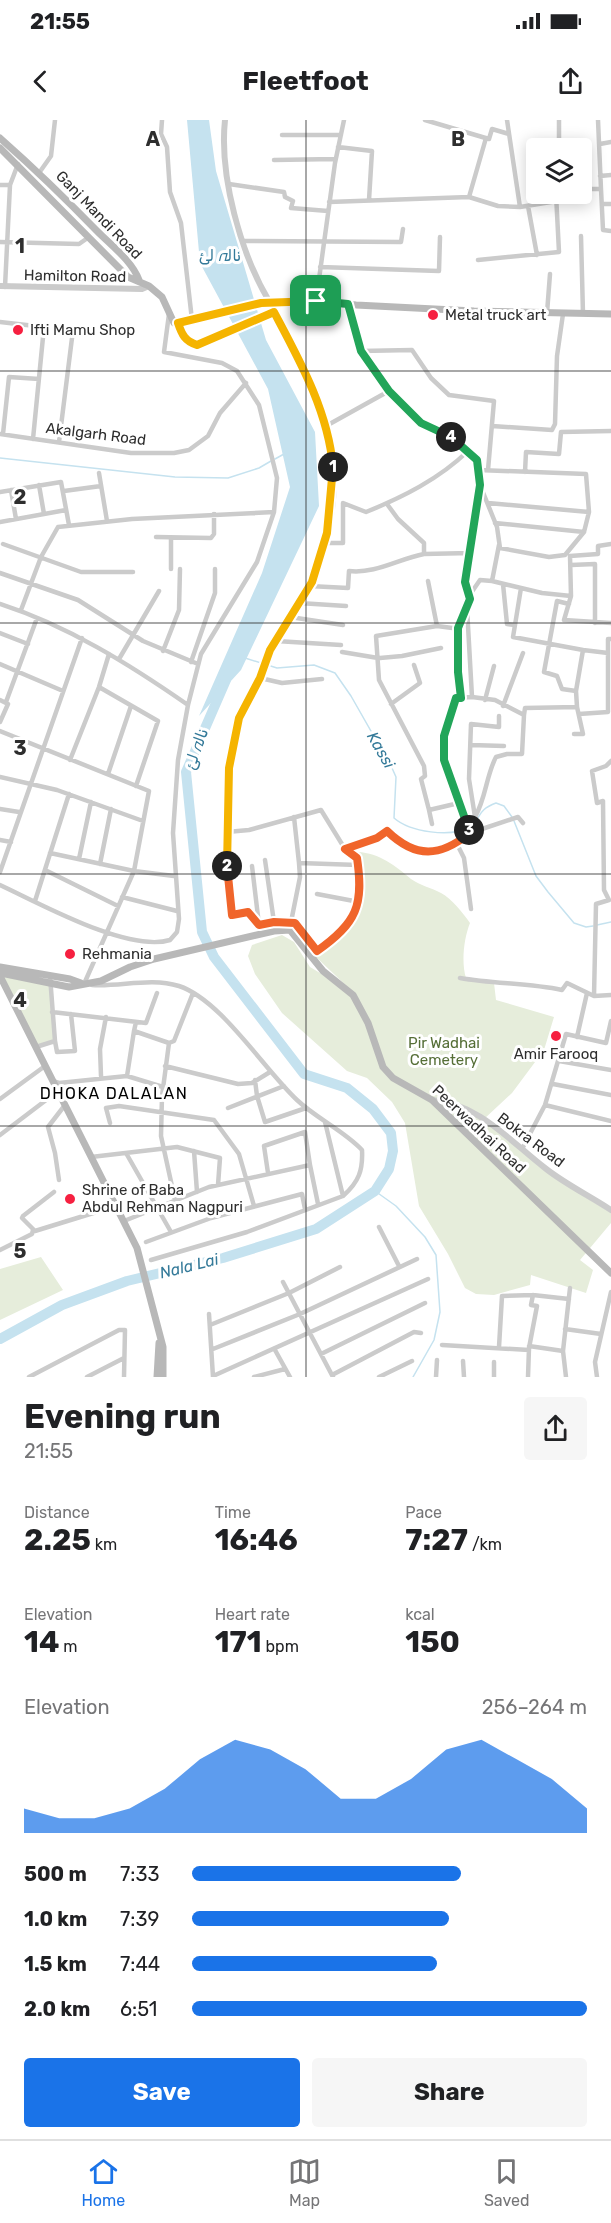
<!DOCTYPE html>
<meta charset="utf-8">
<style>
:root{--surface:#fff;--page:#f6f6f6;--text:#202124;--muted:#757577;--line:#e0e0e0;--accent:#1a73e8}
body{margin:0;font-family:Rubik,Cairo,sans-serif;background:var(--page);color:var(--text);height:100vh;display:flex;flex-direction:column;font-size:22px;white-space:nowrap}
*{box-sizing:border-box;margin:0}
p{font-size:20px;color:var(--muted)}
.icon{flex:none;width:33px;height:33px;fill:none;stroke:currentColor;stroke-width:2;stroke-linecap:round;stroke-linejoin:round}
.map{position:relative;height:1257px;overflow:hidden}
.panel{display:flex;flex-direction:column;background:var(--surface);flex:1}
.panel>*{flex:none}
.fabs{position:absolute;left:526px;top:18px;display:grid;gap:12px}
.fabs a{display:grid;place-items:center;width:66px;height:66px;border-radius:6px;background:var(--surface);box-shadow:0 3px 15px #0003;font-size:30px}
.pin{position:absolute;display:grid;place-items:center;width:51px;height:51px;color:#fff;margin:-26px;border-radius:12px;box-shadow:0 3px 9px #0006}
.km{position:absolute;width:30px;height:30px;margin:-15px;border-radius:50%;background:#222;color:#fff;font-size:16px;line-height:30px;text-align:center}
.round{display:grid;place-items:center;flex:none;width:63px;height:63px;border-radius:6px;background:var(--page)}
.summary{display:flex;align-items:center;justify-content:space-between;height:102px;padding:0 24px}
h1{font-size:33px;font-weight:700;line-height:45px}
.stats{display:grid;grid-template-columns:repeat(3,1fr);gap:9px;height:102px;padding:6px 24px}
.stats div{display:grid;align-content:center}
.stats b{font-size:30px;font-weight:700}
.stats small{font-size:16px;font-weight:400}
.stats p{font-size:16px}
.chart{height:168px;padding:12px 24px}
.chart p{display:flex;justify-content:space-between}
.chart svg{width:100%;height:108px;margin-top:6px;fill:var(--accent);opacity:.7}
.action{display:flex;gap:12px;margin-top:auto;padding:12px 24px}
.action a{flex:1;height:69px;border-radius:6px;background:var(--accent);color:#fff;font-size:24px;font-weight:700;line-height:69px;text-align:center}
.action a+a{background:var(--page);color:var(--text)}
ul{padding:0 24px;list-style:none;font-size:20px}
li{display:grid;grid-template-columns:96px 72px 1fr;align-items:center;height:45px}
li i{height:15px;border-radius:8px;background:var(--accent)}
.status{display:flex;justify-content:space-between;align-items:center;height:42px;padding:0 30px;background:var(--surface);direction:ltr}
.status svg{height:16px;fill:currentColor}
header{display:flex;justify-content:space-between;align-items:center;height:78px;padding:0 24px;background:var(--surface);font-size:27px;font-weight:700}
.dock{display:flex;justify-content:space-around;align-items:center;height:84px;border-top:2px solid var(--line);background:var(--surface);font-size:16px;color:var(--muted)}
.dock a{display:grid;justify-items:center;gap:3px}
.dock .on{color:var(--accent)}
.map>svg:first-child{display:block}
</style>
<div class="status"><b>21:55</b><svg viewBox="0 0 49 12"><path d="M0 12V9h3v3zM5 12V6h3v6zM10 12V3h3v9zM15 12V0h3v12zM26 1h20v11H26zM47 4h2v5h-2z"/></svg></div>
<header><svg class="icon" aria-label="back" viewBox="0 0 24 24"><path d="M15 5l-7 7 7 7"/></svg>Fleetfoot<svg class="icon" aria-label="share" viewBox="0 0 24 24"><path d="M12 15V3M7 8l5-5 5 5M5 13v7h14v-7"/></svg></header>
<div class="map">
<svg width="611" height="1257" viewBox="0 0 611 1257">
<rect width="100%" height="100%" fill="#fff"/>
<path fill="#e6eddb" d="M358,732C379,733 396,746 411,759C419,765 432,768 441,773C452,779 463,793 470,803C464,818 461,842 466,858L494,863L496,880L554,897L544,930L512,973L483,1000L553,1057L611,1093V1103L580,1140L593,1150L586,1173L531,1155L530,1165L494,1175L476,1174L465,1168L448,1134L419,1086L405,1003L392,982L367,958L347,951L282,893L255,854L248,836L252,825L282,815L294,822L310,847L355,874L316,837C337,820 366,800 364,770C363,757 359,745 358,732Z
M0,854L49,864L55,921L36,927Z
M41,1137L63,1170L0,1200V1149Z"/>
<path fill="#c5e2ef" d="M187,0H209L216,51L266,220L315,312L319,386L241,550L199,596L262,453L290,367L268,269L200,143Z"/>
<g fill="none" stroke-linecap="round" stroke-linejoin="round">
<path stroke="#c5e2ef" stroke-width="1.5" d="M0,338L175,357L228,358L259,348L271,341
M275,339L284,334
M245,538L277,548L314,545L335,553L351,576L392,648L396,657L394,698C410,712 451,718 469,707C483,698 475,691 496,683L504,686L512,697
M514,701L536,756L548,772L574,803L586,807L593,806
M597,805L611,802
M375,1071L396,1086L425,1117L436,1135L440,1192L434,1220L413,1257"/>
<path stroke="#c5e2ef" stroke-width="10" d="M0,1219L62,1185L127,1161L223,1138L316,1109L375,1071L389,1049L393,1031L391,1013L373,989L347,968L304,954L214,837L202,812L186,652L226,560"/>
<path stroke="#cbcbcb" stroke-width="4.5" d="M162,0L161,14L167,27L170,72L181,103L192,200
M425,0L489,19L492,9L509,14
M507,0L520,87
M282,15H341
M600,24L611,22
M338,27L372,31L369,80
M559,28V0
M274,40L335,39
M39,53L51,36L55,0
M600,56L611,55
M229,64L284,72L285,77L293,81L291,88L328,91
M0,65H10L18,44
M582,69H601L598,0
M601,69L603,110L611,111
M469,77L486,18
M329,82L469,77L498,86L520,87L557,81
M602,84H611
M528,86L537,135
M581,116L583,194
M244,121L401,122L403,109
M0,122L79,124L89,117
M478,140L559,132L556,74
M320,147L439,151L440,117
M5,167L10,65
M269,181C294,239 329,290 334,354C337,396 322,445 301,480C291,495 275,513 270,530C262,554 249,574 240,596C222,642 224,746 232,795L248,792L259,805L274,802L295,803L317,831
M316,181L335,43L344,0
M348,184L361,231L412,230L431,258L449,275L494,281L488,350
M547,193L550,154
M0,202L44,207L33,319
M178,203C182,215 185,221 197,225L274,192
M361,231L399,283L421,303L457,319L477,340L480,365L497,407L500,428L549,437L565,435L584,412L495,403
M326,306L389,271
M492,306L552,310L555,304L557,236L563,194
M0,314L131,333H174L189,330L208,316L220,293L246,263
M3,314L9,257L39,259
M59,322L73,210
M478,350L586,354L589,392
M525,352L526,332L559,334L561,312L611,311
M99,353L107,401
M39,365L44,394
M11,370L16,399
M64,371L101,366
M0,372L61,362L69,405
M488,383L589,392L584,412
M387,384L398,399L424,423V434L471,433
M0,402L66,390
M156,417L211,418L214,414V394
M171,418V449
M325,423H343V383L366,392C403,377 439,359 468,331
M3,424L81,452H133
M611,424L598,426V434L570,436L571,476L564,500L611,503
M499,425L492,461L542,473L571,476
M571,445L595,444V503
M0,453L78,480L143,521L198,544
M428,461L437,506L460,509L470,479L465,462L480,368
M503,464L507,504L515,505L521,468
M309,466L348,468L349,451C376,454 398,439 424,434
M469,476L480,460L492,461
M299,483L346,486
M0,484C68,506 129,544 188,585
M569,484L557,481L544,552L557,556L562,569L576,571L577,587
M21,490L41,437L58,407L132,399L274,392
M290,497L343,505
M515,505L513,517L583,530
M458,509L461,578
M0,513L28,524
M276,521L341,525
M163,531L179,490L180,449
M342,532L378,538
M608,533V519H611
M380,538L402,536L441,528
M119,539L159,471
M191,542L215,473V449
M0,544L63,571
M260,558L282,563L322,559
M99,567L158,601L136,666
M576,571L583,530L608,533V592L579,594
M472,577L495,580L524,595L522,634H507L496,637C486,656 486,678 475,697
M0,580L8,584L0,602
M485,580L494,546
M6,582L37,498
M391,584L420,563L414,545
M503,586L523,533
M524,595L525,588L577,587L583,614H574
M0,611L149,671L134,751L84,864
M471,625L504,626
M70,640L99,567L109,534
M611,641L606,646L592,651L597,683L603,681L604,770L609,780L596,784L594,876L611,875
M108,654L131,586
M0,657L57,670L143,701
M0,689L19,692
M429,690L421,659L425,656L424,646L379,560L376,516L437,506
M294,697L299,743L358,745
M466,703L475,697L469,659L471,604L499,607V596
M432,704L429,690L459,683
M227,712L249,710L321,690L345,729L357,738C365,793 356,799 315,833
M470,713L518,697L523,703
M0,720L11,722
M457,724L464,738L471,789
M345,729L377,718L387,711C416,739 440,737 470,713L444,640V616L456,578L472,577L467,488
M50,733L134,751L174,756
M79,739L91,682
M265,740L274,802
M100,744L111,689
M252,746L259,805
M45,750L118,786
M0,752L82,518
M0,765C39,783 128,833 170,820L177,812L179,799L173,713L178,640L188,585L201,534L257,442L274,392L277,358L259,285L237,251L222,243L164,232L169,194
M317,774L359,782
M122,777L177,791
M35,781L69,674
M291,802L300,757L299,743
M460,858C494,864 529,863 562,870L567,863L594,876
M92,865C121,867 150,857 179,866C221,880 263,948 297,980C317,999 343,1010 362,1030C363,1050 359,1062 343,1076L247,1112L151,1140
M52,892L146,903L157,873
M136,902L134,911L169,923
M577,917L587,873
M55,921L57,932L75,931L71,894
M36,927L55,921L50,856
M559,941L611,950
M165,946L238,964L252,963L270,952
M101,956L100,929L106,897
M127,956L134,911
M255,960L257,976L265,1002L306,988
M53,961L59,963L127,956L163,967
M553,964L611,975
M0,979L45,946
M545,985L611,1001
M228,988L284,966
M325,1002L343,1076
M110,1003L106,988L119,986L214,1000L239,1034L254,1086
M0,1015L58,971
M522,1029L545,985L566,914L606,923L611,901
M194,1031L197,1072
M126,1033L171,1112
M91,1037L177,1027L220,1038L218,1065
M268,1053L264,1026L305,1012L310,1045
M59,1060L55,1033L48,1007L65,985
M54,1072L23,1096L22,1098L35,1111L116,1086
M175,1080L161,1016L162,976L169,923L174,921L193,873
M124,1101L209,1067L310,1045L318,1084
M379,1107L399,1146
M146,1122L211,1098L302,1074L305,1089
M0,1130L32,1114L33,1110
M283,1162L333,1257
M209,1194L213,1257
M210,1205L289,1173L340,1147
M565,1209L601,1214
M442,1225L529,1230
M529,1226L563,1231
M499,1227L502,1176L533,1175L569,1179
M213,1229L300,1194L417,1139
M275,1230L290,1257
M321,1234L425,1183
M463,1241L464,1257
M494,1242V1257
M332,1255L414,1212L421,1213
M213,1256L428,1159
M29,1257L119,1210H125L124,1257
M87,1257L124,1238
M254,1257L285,1249
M379,1257L412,1241
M436,1257L437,1240
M528,1257L529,1228L537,1186L531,1185L533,1175
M566,1257L563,1231L570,1168
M597,1257L595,1242L611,1172"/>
<path stroke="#cbcbcb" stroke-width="6" d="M225,0C219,56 241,134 269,181
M0,166L142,169L149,166
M432,980C478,983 511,1022 545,1048C565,1064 590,1076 611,1090"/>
<path stroke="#b8b8b8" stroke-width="7" d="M0,18C34,48 66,79 97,111C112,126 132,141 139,160
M0,28L128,157L149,166L162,177L174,203L261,183L302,179L356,185L474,191L611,194
M0,847L70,859L81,863
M0,853L69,867L101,861L130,847L154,839L274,811L290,810L323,851L353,875L368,903L383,947L393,958L432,980L611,1153
M0,856L137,1128L163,1227V1257
M157,1257L159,1223"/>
</g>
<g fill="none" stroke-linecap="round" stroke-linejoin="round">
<defs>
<path id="split-1" d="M316,181L261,183L178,203C182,215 185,221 197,225L274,192C300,241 328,291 333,347"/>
<path id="split-2" d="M227,746L229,648L239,598L260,558L270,530L312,462L327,413L333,347"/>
<path id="split-3" d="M227,746L232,795L248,792L259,805L274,802L295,803L317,831C357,803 364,785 357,738L345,729L377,718L387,711C416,739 440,737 470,713L469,710"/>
<path id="split-4" d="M451,317L477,340L480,365L465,462L470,479L458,508V552L461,578H456L444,616V640L469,710"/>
<path id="split-5" d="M316,181L348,184L361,231L389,271L421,303L451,317"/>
</defs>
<use href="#split-1" stroke="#fff" stroke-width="12"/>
<use href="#split-2" stroke="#fff" stroke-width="12"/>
<use href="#split-3" stroke="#fff" stroke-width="12"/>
<use href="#split-4" stroke="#fff" stroke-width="12"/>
<use href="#split-5" stroke="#fff" stroke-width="12"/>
<use href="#split-1" stroke="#f5b400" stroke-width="8"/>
<use href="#split-2" stroke="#f5b400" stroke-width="8"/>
<use href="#split-3" stroke="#f0652b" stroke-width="8"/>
<use href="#split-4" stroke="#22a559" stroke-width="8"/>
<use href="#split-5" stroke="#22a559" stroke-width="8"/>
</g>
<path fill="none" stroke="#2e2e2e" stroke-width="1.5" stroke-opacity="0.55" d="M306,0V1257M0,251H611M0,503H611M0,754H611M0,1006H611"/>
<g fill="#f62040" stroke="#fff" stroke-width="2">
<circle cx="433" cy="195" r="6"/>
<circle cx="18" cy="210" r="6"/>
<circle cx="70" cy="834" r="6"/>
<circle cx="556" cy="916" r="6"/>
<circle cx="70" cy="1079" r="6"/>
</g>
<g text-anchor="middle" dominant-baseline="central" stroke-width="6" stroke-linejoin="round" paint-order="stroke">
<g font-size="15" fill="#2e2e2e" stroke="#fff">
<text transform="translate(99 95) rotate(46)">Ganj Mandi Road</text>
<text transform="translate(75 156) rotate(1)">Hamilton Road</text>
<text transform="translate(96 314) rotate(7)">Akalgarh Road</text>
<text transform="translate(479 1009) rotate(43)">Peerwadhai Road</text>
<text transform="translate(531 1020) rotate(37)">Bokra Road</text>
</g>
<g font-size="15" fill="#2e2e2e" stroke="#fff" text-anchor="start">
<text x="445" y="195">Metal truck art</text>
<text x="30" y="210">Ifti Mamu Shop</text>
<text x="82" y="834">Rehmania</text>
<text x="556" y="934" text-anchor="middle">Amir Farooq</text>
<text x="82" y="1070">Shrine of Baba<tspan x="82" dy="17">Abdul Rehman Nagpuri</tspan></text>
</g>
<g font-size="15" fill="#566f37" stroke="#fff">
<text x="444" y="923">Pir Wadhai<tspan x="444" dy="17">Cemetery</tspan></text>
</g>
<g font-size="16" font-style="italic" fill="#347a99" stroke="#fff">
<text x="220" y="135">نالہ لئ</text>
<text transform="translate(196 629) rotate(-70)">نالہ لئ</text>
<text transform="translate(381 630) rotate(60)">Kassi</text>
<text transform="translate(189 1146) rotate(-14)">Nala Lai</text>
</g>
<g font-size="16" letter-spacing="1.5" fill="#000" stroke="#fff">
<text x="114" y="973">DHOKA DALALAN</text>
</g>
</g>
<g font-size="20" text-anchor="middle" font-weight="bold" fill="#2e2e2e" stroke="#fff" stroke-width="6" stroke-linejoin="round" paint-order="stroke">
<text x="153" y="26">A</text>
<text x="458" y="26">B</text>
<text x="20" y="133">1</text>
<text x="20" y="384">2</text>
<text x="20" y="635">3</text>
<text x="20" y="887">4</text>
<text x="20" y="1138">5</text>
</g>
</svg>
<div class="fabs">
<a><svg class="icon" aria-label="layers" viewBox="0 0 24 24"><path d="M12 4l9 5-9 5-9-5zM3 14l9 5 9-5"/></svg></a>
</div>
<div class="pin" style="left:316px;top:181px;background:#1e9e55"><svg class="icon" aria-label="arrive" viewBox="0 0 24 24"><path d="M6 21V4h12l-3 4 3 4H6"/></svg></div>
<b class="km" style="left:333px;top:347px">1</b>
<b class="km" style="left:227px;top:746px">2</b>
<b class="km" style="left:469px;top:710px">3</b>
<b class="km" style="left:451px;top:317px">4</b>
</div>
<section class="panel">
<div class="summary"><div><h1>Evening run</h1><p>21:55</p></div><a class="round"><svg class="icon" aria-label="share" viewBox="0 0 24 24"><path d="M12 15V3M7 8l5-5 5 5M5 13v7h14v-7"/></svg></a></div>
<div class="stats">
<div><p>Distance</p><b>2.25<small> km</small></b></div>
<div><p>Time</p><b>16:46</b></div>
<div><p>Pace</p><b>7:27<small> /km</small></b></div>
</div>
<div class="stats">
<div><p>Elevation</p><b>14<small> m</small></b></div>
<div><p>Heart rate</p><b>171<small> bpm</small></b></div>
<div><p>kcal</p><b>150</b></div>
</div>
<div class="chart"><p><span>Elevation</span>256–264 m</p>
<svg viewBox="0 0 160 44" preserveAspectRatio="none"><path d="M0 44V34L10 38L20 38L30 34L40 26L50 14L60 6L70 10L80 18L90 30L100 30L110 22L120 10L130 6L140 14L150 22L160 34V44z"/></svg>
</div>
<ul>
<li><b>500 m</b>7:33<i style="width:68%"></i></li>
<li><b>1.0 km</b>7:39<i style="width:65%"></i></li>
<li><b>1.5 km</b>7:44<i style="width:62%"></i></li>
<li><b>2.0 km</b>6:51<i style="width:100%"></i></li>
</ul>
<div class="action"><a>Save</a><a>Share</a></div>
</section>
<nav class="dock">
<a class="on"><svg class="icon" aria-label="home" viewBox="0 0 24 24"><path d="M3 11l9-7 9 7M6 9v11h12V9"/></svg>Home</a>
<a><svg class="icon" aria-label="map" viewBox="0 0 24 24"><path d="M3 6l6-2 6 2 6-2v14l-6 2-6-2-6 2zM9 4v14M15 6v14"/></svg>Map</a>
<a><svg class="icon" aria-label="saved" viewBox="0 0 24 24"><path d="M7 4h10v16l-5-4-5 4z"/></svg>Saved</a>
</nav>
